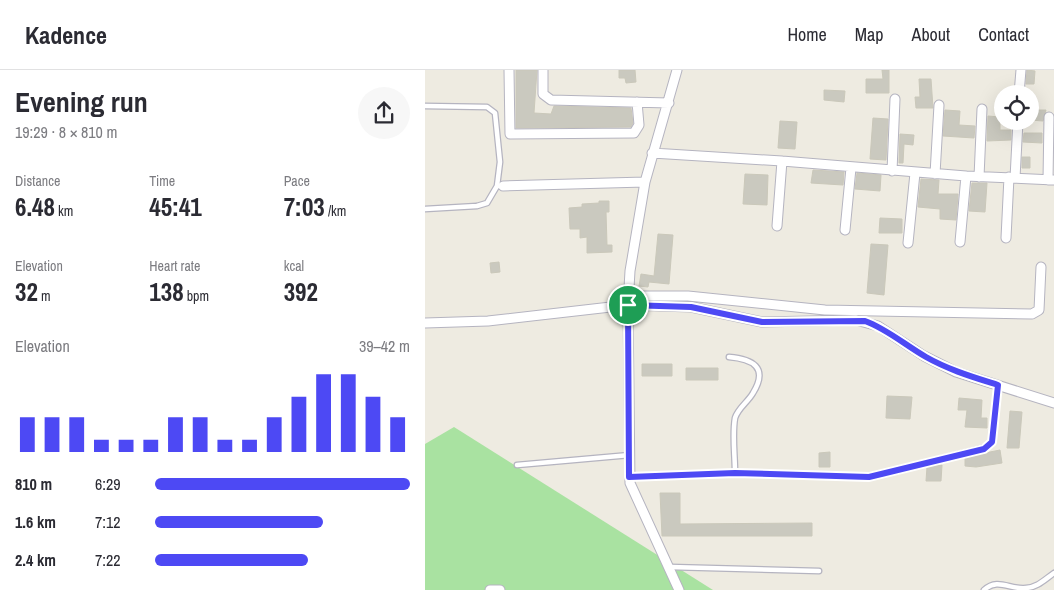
<!DOCTYPE html>
<meta charset="utf-8">
<style>
:root{--surface:#fff;--page:#f7f7f7;--text:#2b2b33;--muted:#7c7c81;--line:#e1e1e2;--accent:#4d49f4}
body{margin:0;font-family:"Archivo Narrow",sans-serif;background:var(--page);color:var(--text);height:100vh;display:flex;flex-direction:column;font-size:19px;white-space:nowrap}
*{box-sizing:border-box;margin:0}
p{font-size:16px;color:var(--muted)}
.icon{flex:none;width:28px;height:28px;fill:none;stroke:currentColor;stroke-width:2;stroke-linecap:round;stroke-linejoin:round}
.map{position:relative;flex:1;overflow:hidden}
.panel{display:flex;flex-direction:column;background:var(--surface);width:425px}
.panel>*{flex:none}
.fabs{position:absolute;left:569px;top:15px;display:grid;gap:10px}
.fabs a{display:grid;place-items:center;width:45px;height:45px;border-radius:50%;background:var(--surface);box-shadow:0 5px 20px #0002;font-size:25px}
.pin{position:absolute;display:grid;place-items:center;width:42px;height:42px;color:#fff;margin:-21px;border:2px solid #fff;border-radius:50%;box-shadow:0 1px 5px #0007}
.round{display:grid;place-items:center;flex:none;width:52px;height:52px;border-radius:26px;background:var(--page)}
.headline{display:flex;align-items:center;justify-content:space-between;height:85px;padding:0 15px}
h1{font-size:28px;font-weight:800;line-height:38px}
.figures{display:grid;grid-template-columns:repeat(3,1fr);gap:8px;height:85px;padding:5px 15px}
.figures div{display:grid;align-content:center}
.figures b{font-size:25px;font-weight:800}
.figures small{font-size:14px;font-weight:400}
.figures p{font-size:14px}
.chart{height:140px;padding:10px 15px}
.chart p{display:flex;justify-content:space-between}
.chart svg{width:100%;height:90px;margin-top:5px;stroke:var(--accent);stroke-width:6}
ul{padding:0 15px;list-style:none;font-size:16px}
li{display:grid;grid-template-columns:80px 60px 1fr;align-items:center;height:38px}
li i{height:12px;border-radius:6px;background:var(--accent)}
header{display:flex;align-items:center;gap:30px;box-sizing:border-box;height:70px;padding:0 25px;background:var(--surface);border-bottom:1px solid var(--line)}
header strong{font-size:24px}
nav{display:flex;gap:28px;margin-inline-start:auto;font-size:18px}
main{display:flex;flex:1;min-height:0}
.map>svg:first-child{display:block}
</style>
<header>
<strong>Kadence</strong>
<nav><a>Home</a><a>Map</a><a>About</a><a>Contact</a></nav>
</header>
<main>
<section class="panel">
<div class="headline"><div><h1>Evening run</h1><p>19:29 · 8 × 810 m</p></div><a class="round"><svg class="icon" aria-label="share" viewBox="0 0 24 24"><path d="M12 15V3M7 8l5-5 5 5M5 13v7h14v-7"/></svg></a></div>
<div class="figures">
<div><p>Distance</p><b>6.48<small> km</small></b></div>
<div><p>Time</p><b>45:41</b></div>
<div><p>Pace</p><b>7:03<small> /km</small></b></div>
</div>
<div class="figures">
<div><p>Elevation</p><b>32<small> m</small></b></div>
<div><p>Heart rate</p><b>138<small> bpm</small></b></div>
<div><p>kcal</p><b>392</b></div>
</div>
<div class="chart"><p><span>Elevation</span>39–42 m</p>
<svg viewBox="0 0 160 44" preserveAspectRatio="none"><path d="M5 44V27M15 44V27M25 44V27M35 44V38M45 44V38M55 44V38M65 44V27M75 44V27M85 44V38M95 44V38M105 44V27M115 44V17M125 44V6M135 44V6M145 44V17M155 44V27"/></svg>
</div>
<ul>
<li><b>810 m</b>6:29<i style="width:100%"></i></li>
<li><b>1.6 km</b>7:12<i style="width:66%"></i></li>
<li><b>2.4 km</b>7:22<i style="width:60%"></i></li>
</ul>
</section>
<div class="map">
<svg width="629" height="520" viewBox="0 0 629 520">
<rect width="100%" height="100%" fill="#eeebe1"/>
<path fill="#a9e2a1" d="M29,357L288,520H0V374Z"/>
<path fill="#cac9bf" stroke="#cac8ba" d="M91,0H112L109,43L126,44L129,36L206,38L208,53L206,57L91,58Z
M194,0H210L211,12L201,13L200,8H194Z
M457,0H464V23H441V9H458Z
M602,0L610,1L609,14H601Z
M494,9H506L508,38H491L490,27H495Z
M399,20L420,21L419,32L399,30Z
M520,40L535,41L534,55L550,56L549,68L518,66Z
M605,40H621L618,51L605,50Z
M563,46L575,47V60H586V70L562,71Z
M448,48L463,49L461,90L445,89Z
M355,51L372,52L370,79L353,78Z
M599,63H617V73L598,72Z
M475,64L489,65L488,75L479,74L478,93H474Z
M597,87H605V98H597Z
M388,100L419,102L418,115L386,113Z
M432,103L456,105L455,121L430,119Z
M320,104L343,105L342,135L318,134Z
M496,109L514,110L513,124H533L531,150L515,149V139L493,137Z
M547,113H562L560,142L544,141Z
M174,131H184V142H181L182,175H187V182L162,183V167L155,168V159H145L144,138L157,137V134L174,133Z
M455,148L477,149V163H454Z
M233,164L248,165L244,214L224,212L223,217L214,216L216,204L229,206Z
M446,174L463,175L459,225L442,223Z
M74,192L75,202L66,203L65,193Z
M217,294H247V306H217Z
M261,298H293V310H261Z
M462,326L487,327L485,349L461,348Z
M534,328L557,330L556,348H562V358L540,357L542,340H533Z
M585,341L597,342L594,378H582Z
M575,380L577,393L551,397L540,396V387Z
M405,382V397H394V383Z
M508,395H517L516,411H501L502,397Z
M235,423H255V454L387,453V466H237Z"/>
<g fill="none" stroke-linecap="round" stroke-linejoin="round">
<defs>
<path id="service" d="M0,36L62,37L70,43L75,92L72,116H78
M0,139L52,136L62,133L72,116
M304,287C327,289 344,297 328,323C323,332 313,338 310,348C307,365 310,385 310,403
M92,395L205,385
M205,407L310,403L444,407L562,377L567,372L573,315
M245,497L394,501
M559,520C573,507 585,520 601,518C613,517 619,510 629,503"/>
<path id="minor" d="M84,0L85,64L209,63L214,55L212,32
M118,0V24L126,30L244,33
M252,0L220,112L205,201L203,235L205,413L254,520
M594,24L596,0
M227,83L357,91L541,106L629,110
M467,101L470,29
M510,104L514,35
M554,107L557,39
M590,108L593,51
M623,110L624,47
M78,116L220,112
M352,156L357,91
M420,160L426,98
M581,168L584,107
M535,172L541,106
M483,173L490,103
M203,226H263L400,240L607,244L614,240L616,197
M0,253L63,251L203,235L266,237L337,252L431,250L453,256L499,286L531,302L629,333
M65,520H75"/>
</defs>
<use href="#service" stroke="#b5b4c0" stroke-width="7"/>
<use href="#minor" stroke="#b5b4c0" stroke-width="11"/>
<use href="#service" stroke="#fff" stroke-width="4.5"/>
<use href="#minor" stroke="#fff" stroke-width="9"/>
</g>
<g fill="none" stroke-linecap="round" stroke-linejoin="round">
<defs>
<path id="route" d="M203,235L266,237L337,252L440,251C462,259 480,275 501,287C524,300 548,307 573,315L567,372L559,379L444,407L310,403L204,407Z"/>
</defs>
<use href="#route" stroke="#fff" stroke-width="10"/>
<use href="#route" stroke="#4d49f4" stroke-width="6"/>
</g>
</svg>
<div class="fabs">
<a><svg class="icon" aria-label="locate" viewBox="0 0 24 24"><circle cx="12" cy="12" r="6"/><path d="M12 2v4M12 18v4M2 12h4M18 12h4"/></svg></a>
</div>
<div class="pin" style="left:203px;top:235px;background:#1e9e55"><svg class="icon" aria-label="arrive" viewBox="0 0 24 24"><path d="M6 21V4h12l-3 4 3 4H6"/></svg></div>
</div>
</main>
